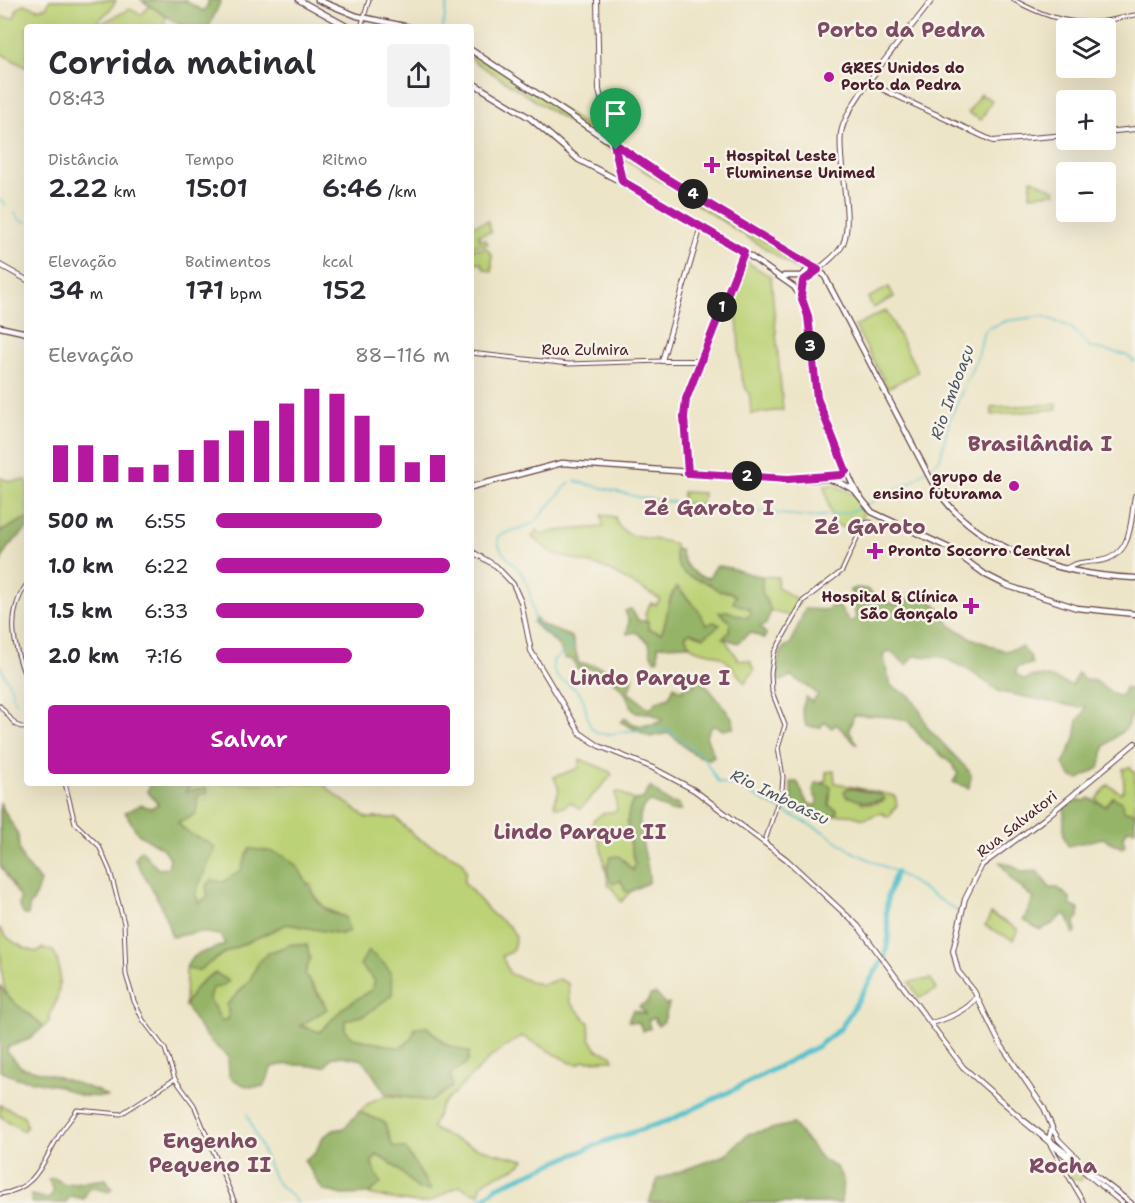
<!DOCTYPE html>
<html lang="pt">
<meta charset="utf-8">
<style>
:root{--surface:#fff;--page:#f2f2f3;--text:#2b2b33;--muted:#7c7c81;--accent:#b5179e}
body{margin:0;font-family:"Shantell Sans",sans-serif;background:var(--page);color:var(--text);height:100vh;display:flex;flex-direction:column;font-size:22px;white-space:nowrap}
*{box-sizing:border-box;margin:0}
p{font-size:20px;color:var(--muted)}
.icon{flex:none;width:33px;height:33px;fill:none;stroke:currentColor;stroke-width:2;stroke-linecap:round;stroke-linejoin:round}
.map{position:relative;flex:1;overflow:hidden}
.side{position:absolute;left:24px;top:24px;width:450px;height:762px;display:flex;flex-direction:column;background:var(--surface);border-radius:6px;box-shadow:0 6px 24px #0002}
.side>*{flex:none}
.fabs{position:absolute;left:1056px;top:18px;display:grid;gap:12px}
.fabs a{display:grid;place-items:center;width:60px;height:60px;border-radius:6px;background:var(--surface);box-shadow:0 6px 24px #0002;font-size:30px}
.pin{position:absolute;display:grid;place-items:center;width:51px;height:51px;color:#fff;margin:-62px -26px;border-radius:50% 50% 50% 0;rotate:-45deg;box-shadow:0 0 6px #0007}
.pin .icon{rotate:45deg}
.km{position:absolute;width:30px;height:30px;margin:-15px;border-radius:50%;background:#222;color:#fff;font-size:16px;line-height:30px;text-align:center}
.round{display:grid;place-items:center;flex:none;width:63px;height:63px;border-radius:6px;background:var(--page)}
.head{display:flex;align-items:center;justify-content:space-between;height:102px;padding:0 24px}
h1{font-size:33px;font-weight:600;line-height:45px}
.stats{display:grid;grid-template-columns:repeat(3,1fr);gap:9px;height:102px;padding:6px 24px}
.stats div{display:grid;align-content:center}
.stats b{font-size:26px;font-weight:600}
.stats small{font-size:16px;font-weight:400}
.stats p{font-size:16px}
.chart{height:168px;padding:12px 24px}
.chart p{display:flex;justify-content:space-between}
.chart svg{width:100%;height:108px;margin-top:6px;stroke:var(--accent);stroke-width:6}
.button{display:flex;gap:12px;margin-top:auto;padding:12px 24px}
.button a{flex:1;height:69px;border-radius:6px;background:var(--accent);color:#fff;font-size:24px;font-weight:600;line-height:69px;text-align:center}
ul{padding:0 24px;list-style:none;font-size:20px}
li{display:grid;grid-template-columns:96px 72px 1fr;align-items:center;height:45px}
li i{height:15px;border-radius:8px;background:var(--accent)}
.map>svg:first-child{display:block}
</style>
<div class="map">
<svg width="1135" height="1203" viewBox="0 0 1135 1203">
<rect width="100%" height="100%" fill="#f7f3e8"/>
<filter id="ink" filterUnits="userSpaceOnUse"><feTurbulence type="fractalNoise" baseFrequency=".0167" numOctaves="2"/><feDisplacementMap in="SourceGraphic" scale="12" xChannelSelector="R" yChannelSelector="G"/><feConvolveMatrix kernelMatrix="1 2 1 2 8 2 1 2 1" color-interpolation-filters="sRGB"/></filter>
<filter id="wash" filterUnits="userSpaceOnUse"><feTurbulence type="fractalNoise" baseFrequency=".008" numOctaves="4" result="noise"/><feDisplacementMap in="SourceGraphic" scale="24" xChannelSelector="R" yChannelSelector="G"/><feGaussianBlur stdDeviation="1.35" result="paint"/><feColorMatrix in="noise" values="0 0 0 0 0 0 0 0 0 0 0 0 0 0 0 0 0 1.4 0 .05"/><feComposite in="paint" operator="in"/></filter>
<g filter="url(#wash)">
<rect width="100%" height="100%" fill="#ede5c8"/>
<path fill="#bcd276" stroke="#837850" stroke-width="1.5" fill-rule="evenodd" d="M49,0H116C111,13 100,16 94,27L130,9L141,15L150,6L166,17L163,27H27V68L0,53V17L14,18L17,9L24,4L38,9L47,7Z
M471,52L479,56L809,270L805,274L475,62L471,58Z
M980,94L992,100L981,120L968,113Z
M1031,179L1055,190L1056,193L1030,195Z
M488,221L491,232L479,235L480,240L485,239L488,244L474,246L471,249V226Z
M486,248L492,255V272L484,269L481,263L471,262V250Z
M745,261L771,277L783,410L751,414L750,397L741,377L735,287Z
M889,287L894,297L873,308L868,298Z
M886,310L918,372L888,388L855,326Z
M1057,404V409L992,415L991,407Z
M0,478L10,481L27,480V518L0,532Z
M834,485L853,494L864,508L859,531L854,533L833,523L824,486Z
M683,492L703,493L702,504L682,503Z
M602,515L615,517C622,545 656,534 675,545C676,579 700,573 719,591L730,592L736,596L733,603L749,608L751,614L746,618L727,611L719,612L730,622L729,632L724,638L739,660L750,661L754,670L745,683C738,675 731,664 723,658C707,647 692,658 685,636L690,632L704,637C707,615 691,602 677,587C665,600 670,617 661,633L648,629L645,613L651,603L656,605L660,599L605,568L552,553L532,537L537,530L543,535L555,531L603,527Z
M762,576L778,577L777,586L800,602L790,616L771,611L762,592Z
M580,759L609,771L612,775L580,809L570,802L564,807H556L554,804L559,790L554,777L579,768Z
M1130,767L1135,773V813L1124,811L1113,797L1105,807L1096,799L1108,785L1121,793L1124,789L1123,769Z
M834,771L835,783L895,796L897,805L889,817L881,813L864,819L850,815H836L837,810L829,806L830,791L822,783L826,781V772ZM852,788L880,794L883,801L872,804L862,803Z
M190,783H323C335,798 353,805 366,818H396L417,838L462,861L466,871L464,882L492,914L510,927L516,937L512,952L502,956L510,974L541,985L559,979L569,984L570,1002L589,1023L590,1038L597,1050L612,1055L613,1060L583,1061L579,1064L571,1063L522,1036L493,1055L441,1106L432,1128C461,1145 493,1153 525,1160C511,1175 494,1172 481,1185L480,1194L468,1191L461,1186C448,1189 438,1200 426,1203C408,1203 386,1198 369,1194L380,1183L371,1163L377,1155L395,1166L418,1189L393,1147L384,1122L359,1112C382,1087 400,1098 431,1101L451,1074L468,1062L427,1027L400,1048L353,1038L345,1030V1020L365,1015L375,982L372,990L343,1008L320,1032L300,1025L313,1018L326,1004L305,974L310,959L259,961L250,980L227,1005L229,1018L222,1022L209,999L212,987L228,982L216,973C199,980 194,990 185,1005L186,969L199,970L226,952L287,924L341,934L345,917C327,910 316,904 311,885L249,849L241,870L199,903L195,894L205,868L208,842L185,833L178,822L196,814L198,794L205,788L184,792L191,786Z
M619,792L634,800C621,819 631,843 635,864L633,871L624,860L618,881L624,883L625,890L630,892L621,902L612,887L609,886L599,839L592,827L593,821L603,813L617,811L615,793Z
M991,914L1018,929L1013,940L985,926Z
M0,928C6,940 24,949 36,952L43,948L53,951C61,963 61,985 57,999C54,1009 49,1011 49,1022L43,1027C33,1016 21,1010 10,1001C0,987 0,949 0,928Z
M931,979L936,990L919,998L909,982Z
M0,1105L24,1116L27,1126L23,1131L0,1116Z
M1057,1150L1086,1174L1080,1181L1070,1178Z"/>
<path fill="#95b467" stroke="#706a49" stroke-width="1.5" d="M141,0H184L203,11L208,5V0H221L209,27H183Z
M27,518V529L8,547L0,563V532Z
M675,549L680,550C683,565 693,576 709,578L716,566C733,566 745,575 762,576V592L771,611L766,624L760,627L766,634L765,639L750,632L738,643L723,638L729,632L730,622L719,612L727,611L746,618L751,614L749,608L733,603L736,596L730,592L719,591C699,572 676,585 675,549Z
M677,587L699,611L706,625L714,622L720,625L704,637L690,632L685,636L689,645L658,646V659L655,660L651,655L649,643L636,632L627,634L629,621L625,611L631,609L639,621H648V629L661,633C670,618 665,601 677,587Z
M856,588L866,589L884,602L900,605L920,592L942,610L950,625L971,638L1005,651L1021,647L1030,656L1032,664L1017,667L1016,674L1025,680C1040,670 1056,680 1072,686L1078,673L1085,680H1094L1117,696L1122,695L1125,688L1135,691V713L1130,717L1127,727L1105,746L1099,768L1079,779L1071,777L1063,764L1075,739L1078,720L1084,713L1085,706L1077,707L1000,692L967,669L942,657L914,656L907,665L889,651L883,656L891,686L910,696L921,712L927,727L968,770L971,775L969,788L953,782L958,774L952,764L923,740L908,721L892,717L854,715L849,730L857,745L836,724L832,728L824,722L820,728L806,726L802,709L806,697L812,702L818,695C812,687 799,683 791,676L781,681L777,680V664L783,648L791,643L805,609L826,610L831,606L839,607L850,622L856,618L850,590Z
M536,619L544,626L572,637L579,664C600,662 612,676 632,675L633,679L628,692L650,709L657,701L669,697L674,686L682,691L685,685L692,687L694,684L687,676V673L696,672L733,719L734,728L723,730L716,726L711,727L706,736L714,756L710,759C691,757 683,744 669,733L650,737L621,722L625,718C637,729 646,726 660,722L662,719L650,713H636C628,706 629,696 622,689C612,678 591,664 577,669L573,660L564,658C560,640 543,635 533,622Z
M791,782H797C804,791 802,804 816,806L818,802L814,793V785L818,782L831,786L829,806L837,810L836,815C819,821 808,817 792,809Z
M152,783H190L185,792L206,788L208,793L198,795L196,814L178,822C190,840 202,835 215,848L195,894L199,903L208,897L206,886L212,880L223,882L241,870L249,849C257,850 266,850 273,852C308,861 305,896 327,910C332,913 339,915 345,917L349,931L341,934L287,924L226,952L199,970L186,969C191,950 210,953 225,944L220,935L199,932L172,937L162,907L135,859L141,850L158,869L168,868L170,858L162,848L138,834L125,812L141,805L151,808L158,804L147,791Z
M650,787L670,803L679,804L681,811H671L651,802C626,810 651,862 649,882L630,892L625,891L621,880L613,884C607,876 605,865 611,857L619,856L633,871L635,864C631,843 621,819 634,800L643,799Z
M848,788L880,794L885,799C869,805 860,801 846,796L844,791Z
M1113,797L1123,803L1124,811L1135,813V830L1128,829L1123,838L1125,846L1122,848L1103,838L1068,846L1064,836V807L1077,800L1084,801L1089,798L1105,806Z
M0,803L18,835L19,849L23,860L40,882L33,902L30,904L28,915H24L19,905L20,898L0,865Z
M1000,862L1014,866L1021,872L1037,871L1050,888H1058L1070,898V905L1079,909V917L1075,921L1076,932L1074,934L1067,916L1062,915L1052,924L1040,930L1023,920L1034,899L1012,880Z
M292,944L307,945L310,959L305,974L327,1009L300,1026L320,1032L343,1008L371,990L375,981L360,965L368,951C388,965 394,970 392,995L365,1015L345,1020V1030L353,1038L400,1048L411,1040L415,1028L427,1027L444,1044L469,1052L468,1062L451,1074L452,1087L431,1101L386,1094L363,1060L342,1056L331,1058L326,1066C308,1068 288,1060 271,1068L265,1086C250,1089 240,1085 229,1076L228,1056C210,1044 196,1025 185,1005C194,990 199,980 216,973L229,981L220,987L212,988L209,999L222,1021L229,1018L227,1005L250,980L259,961L268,953Z
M0,985C11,1005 28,1010 43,1027L30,1039L8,1047L7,1052L21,1067L55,1076L98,1091L107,1097L81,1096L59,1086L17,1078L0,1071Z
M656,994L665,1004H669L664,1021L658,1026L654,1018L648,1020L650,1028L643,1031L639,1023L628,1021L633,1010L645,1014L639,1006L648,1002L650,995Z
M359,1112L384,1122L393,1147L405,1148L431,1190L418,1189L395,1166L377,1155L371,1163L381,1183L369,1194L343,1195L323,1190L304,1160L315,1153L323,1137L334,1130L344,1128Z
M793,1124L822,1159L836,1167L843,1179L841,1203H649L658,1179L725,1155L748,1134Z
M54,1178L65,1184L106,1179L112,1189L109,1192L94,1188L88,1189L84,1199L71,1196L65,1203H32L31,1195L49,1199L54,1191L48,1179Z"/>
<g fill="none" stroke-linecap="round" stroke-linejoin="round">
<path stroke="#53c0cb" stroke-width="1.5" d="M443,27L448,0
M0,200L6,205
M14,213L21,221L27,222
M575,481L642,498L710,507L811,517L846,513L861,508L911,482L940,459L949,421L979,353L983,334L987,329L1006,321L1043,316L1070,327L1090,347L1126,355L1135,362
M570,482L534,523L498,536C497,556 515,561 524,577C532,590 531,607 535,622L556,638L569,643L571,648L553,660C552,685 568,678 580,694C587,702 585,715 590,725C598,741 614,732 627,731C641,730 655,730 669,730L704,758L718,782L737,787L824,832L853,852L896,872L959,912
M0,666L10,685L15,702
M247,1114L275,1180L298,1203"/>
<path stroke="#53c0cb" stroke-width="5" d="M479,1203L497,1187L606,1141L668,1121L729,1092L818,1046L841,1028L885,956L889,936L886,912L888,895L896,872"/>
</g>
</g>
<g filter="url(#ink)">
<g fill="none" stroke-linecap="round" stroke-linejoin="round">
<defs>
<path id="tertiary" d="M1014,0C1039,14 1068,25 1097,22C1110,21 1122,17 1135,15
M361,27L369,0
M471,353L569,364L662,361
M863 528a6 6 0 1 1 12 0a6 6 0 1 1-12 0Z
M27,584C5,614 14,649 27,681
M0,706L16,725L27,729
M65,783L75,823L99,846L110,871L124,923L126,975L134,1001L143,1020L165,1049L175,1079L194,1105L235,1203
M765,841L782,789L783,777L778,748L785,725L772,692L771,673L774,653L803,601L842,571L858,536L864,532
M1050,1145L1084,1203
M0,1194C35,1190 42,1164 58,1137C63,1127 71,1120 77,1110L121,1114L175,1079"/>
<path id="secondary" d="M597,0L599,90L622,181
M869,83L993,141L1066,135
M1106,132L1135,129
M0,265L27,280
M818,270C826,262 839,254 843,244C854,219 837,163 841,133C846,101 911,29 932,0
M700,361H662L701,226
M688,472L684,418L686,399L744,252
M471,551L496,566L513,584L521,602L531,651L580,733L599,746L653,768L694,790L786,859L858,926L963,1067L1022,1119L1131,1203
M1067,568C1077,562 1088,562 1099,561C1133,556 1130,523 1135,496
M930,1023C945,1020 970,1010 977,996
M1022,1120L1122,1203
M1053,1130L1059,1140L1077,1158
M1049,1138L1052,1127L1044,1108L999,1042L974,991L958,971L953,951L965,899L982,865L1044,819L1135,743"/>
<path id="primary" d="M299,0L348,27
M318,0L357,16L409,27
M471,50L662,176L808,262L824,275L931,480C970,549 1060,575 1135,578
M471,82L530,118L579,160L658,201L744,252L794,287L804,301L809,316L811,361L821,413L856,492L872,512L949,548L986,575L1008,586L1077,608L1135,614
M784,276H802L812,265
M801,293L803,281L818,270
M0,327L27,333
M828,479L841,483L856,491
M471,487L562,463L788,479C805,478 833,483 846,471"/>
</defs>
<use href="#tertiary" stroke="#623d43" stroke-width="5"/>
<use href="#secondary" stroke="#623d43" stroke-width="6"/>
<use href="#primary" stroke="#623d43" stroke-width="7"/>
<use href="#tertiary" stroke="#fff" stroke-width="3"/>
<use href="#secondary" stroke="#fff" stroke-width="4"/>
<use href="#primary" stroke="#fff" stroke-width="4.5"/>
</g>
</g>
<g fill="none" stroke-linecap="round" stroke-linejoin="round" filter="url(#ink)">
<defs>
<path id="route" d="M614,143L662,176L818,270L803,281L801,296L808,316L817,398L846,471L841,475L788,479L688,473L684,417L686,399L744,252L622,181Z"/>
</defs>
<use href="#route" stroke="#fff" stroke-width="12"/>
<use href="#route" stroke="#b5179e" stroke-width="8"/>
</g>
<g fill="#b5179e" stroke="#f7f3e8" stroke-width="2">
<circle cx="829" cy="77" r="6"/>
<path d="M709 156h6v6h6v6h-6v6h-6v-6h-6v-6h6z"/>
<circle cx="1014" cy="486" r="6"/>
<path d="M872 542h6v6h6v6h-6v6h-6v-6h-6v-6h6z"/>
<path d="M968 597h6v6h6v6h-6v6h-6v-6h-6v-6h6z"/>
</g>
<g text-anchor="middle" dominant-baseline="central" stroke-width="5" stroke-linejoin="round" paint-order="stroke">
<g font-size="15" font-weight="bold" fill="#4a1f2b" stroke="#f7f3e8" text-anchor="start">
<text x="841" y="68">GRES Unidos do<tspan x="841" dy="17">Porto da Pedra</tspan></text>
<text x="726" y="156">Hospital Leste<tspan x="726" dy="17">Fluminense Unimed</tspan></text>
<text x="1002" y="477" text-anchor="end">grupo de<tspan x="1002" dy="17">ensino futurama</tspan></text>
<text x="888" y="551">Pronto Socorro Central</text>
<text x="958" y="597" text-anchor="end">Hospital &amp; Clínica<tspan x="958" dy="17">São Gonçalo</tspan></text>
</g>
<g font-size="15" fill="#4a1f2b" stroke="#f7f3e8">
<text x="585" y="350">Rua Zulmira</text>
<text transform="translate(1017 824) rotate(-38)">Rua Salvatori</text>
</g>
<g font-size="16" font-style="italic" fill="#4d5763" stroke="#f7f3e8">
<text transform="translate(952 392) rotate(-70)">Rio Imboaçu</text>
<text transform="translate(780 797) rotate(26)">Rio Imboassu</text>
</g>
<g font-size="21" font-weight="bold" fill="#7d4c64" stroke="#f7f3e8">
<text x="901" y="30">Porto da Pedra</text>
<text x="1040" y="444">Brasilândia I</text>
<text x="709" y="508">Zé Garoto I</text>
<text x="870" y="527">Zé Garoto</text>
<text x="650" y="678">Lindo Parque I</text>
<text x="580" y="832">Lindo Parque II</text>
<text x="210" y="1141">Engenho<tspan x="210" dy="24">Pequeno II</tspan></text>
<text x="1063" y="1166">Rocha</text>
</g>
</g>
</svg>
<div class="fabs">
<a><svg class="icon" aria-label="layers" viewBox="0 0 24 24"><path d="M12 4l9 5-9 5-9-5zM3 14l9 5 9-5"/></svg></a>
<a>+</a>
<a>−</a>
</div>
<div class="pin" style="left:616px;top:150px;background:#1e9e55"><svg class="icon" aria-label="arrive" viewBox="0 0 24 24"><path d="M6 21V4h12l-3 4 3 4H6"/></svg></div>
<b class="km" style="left:722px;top:307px">1</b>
<b class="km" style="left:747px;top:476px">2</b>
<b class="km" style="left:810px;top:346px">3</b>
<b class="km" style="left:693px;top:194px">4</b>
<section class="side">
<div class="head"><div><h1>Corrida matinal</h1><p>08:43</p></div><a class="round"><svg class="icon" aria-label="share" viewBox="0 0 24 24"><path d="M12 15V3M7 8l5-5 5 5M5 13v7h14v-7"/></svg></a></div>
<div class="stats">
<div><p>Distância</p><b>2.22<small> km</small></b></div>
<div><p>Tempo</p><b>15:01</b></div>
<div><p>Ritmo</p><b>6:46<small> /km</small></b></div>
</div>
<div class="stats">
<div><p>Elevação</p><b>34<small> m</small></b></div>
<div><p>Batimentos</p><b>171<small> bpm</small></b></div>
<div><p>kcal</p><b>152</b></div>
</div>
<div class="chart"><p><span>Elevação</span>88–116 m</p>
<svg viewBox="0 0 160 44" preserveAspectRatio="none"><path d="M5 44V29M15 44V29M25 44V33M35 44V38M45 44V37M55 44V31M65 44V27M75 44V23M85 44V19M95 44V12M105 44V6M115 44V8M125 44V17M135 44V29M145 44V36M155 44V33"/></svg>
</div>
<ul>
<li><b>500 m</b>6:55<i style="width:71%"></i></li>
<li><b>1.0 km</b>6:22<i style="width:100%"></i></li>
<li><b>1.5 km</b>6:33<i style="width:89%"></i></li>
<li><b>2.0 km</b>7:16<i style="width:58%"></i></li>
</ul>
<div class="button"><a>Salvar</a></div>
</section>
</div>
